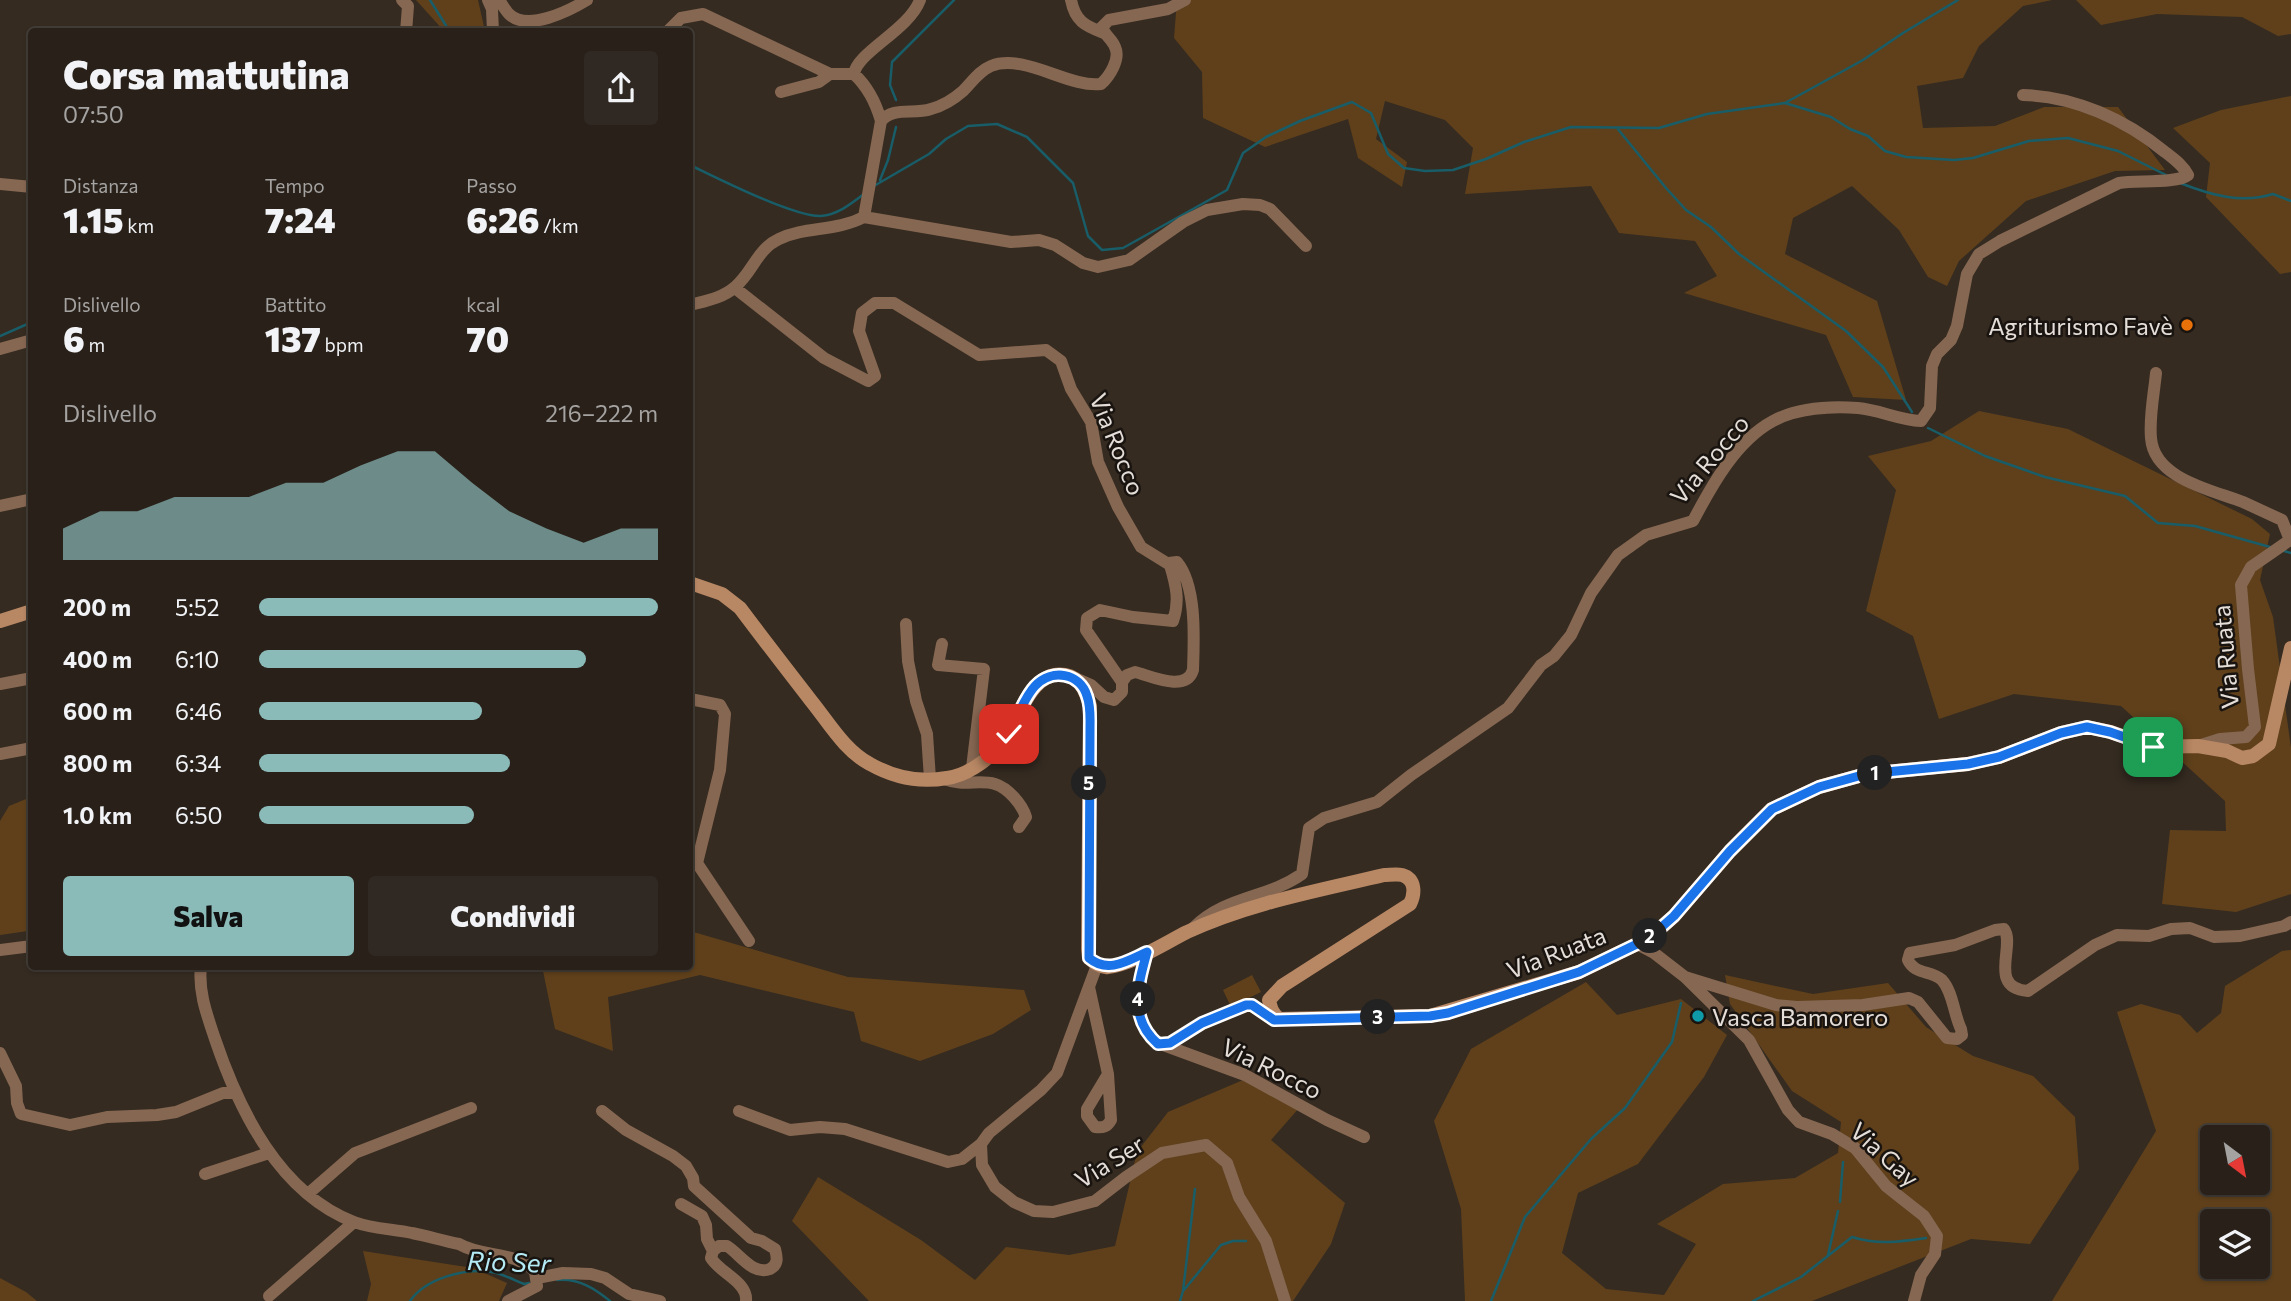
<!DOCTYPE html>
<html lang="it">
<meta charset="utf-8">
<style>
:root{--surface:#282019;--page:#302822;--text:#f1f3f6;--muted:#a5a3a2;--line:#443e38;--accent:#8bbbb9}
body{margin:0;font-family:Commissioner,sans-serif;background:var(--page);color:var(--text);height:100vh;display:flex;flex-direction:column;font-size:26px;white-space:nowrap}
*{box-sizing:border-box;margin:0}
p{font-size:23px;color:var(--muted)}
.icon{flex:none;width:38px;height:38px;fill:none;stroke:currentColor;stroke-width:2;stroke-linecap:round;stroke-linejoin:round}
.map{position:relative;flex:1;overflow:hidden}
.side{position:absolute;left:28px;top:28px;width:665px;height:942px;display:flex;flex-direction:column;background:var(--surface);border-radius:7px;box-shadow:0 2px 5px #0004,0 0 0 2px var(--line)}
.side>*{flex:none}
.needle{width:46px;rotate:148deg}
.tools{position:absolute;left:2200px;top:1125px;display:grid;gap:14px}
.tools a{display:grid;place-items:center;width:70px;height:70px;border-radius:7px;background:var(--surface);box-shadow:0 2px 5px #0004,0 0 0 2px var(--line);font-size:35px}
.pin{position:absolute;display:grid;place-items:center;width:60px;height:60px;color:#fff;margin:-30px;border-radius:14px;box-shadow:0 4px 10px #0006}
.km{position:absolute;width:35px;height:35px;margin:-18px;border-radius:50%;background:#222;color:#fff;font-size:19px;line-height:35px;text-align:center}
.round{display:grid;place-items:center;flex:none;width:74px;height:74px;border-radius:7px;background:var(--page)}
.head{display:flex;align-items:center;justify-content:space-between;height:119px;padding:0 35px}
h1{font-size:38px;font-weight:800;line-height:52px}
.figures{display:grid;grid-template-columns:repeat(3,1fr);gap:10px;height:119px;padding:7px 35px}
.figures div{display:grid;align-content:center}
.figures b{font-size:35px;font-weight:800}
.figures small{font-size:19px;font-weight:400}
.figures p{font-size:19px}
.chart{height:196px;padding:14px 35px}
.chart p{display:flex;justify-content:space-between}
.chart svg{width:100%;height:126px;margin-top:7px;fill:var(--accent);opacity:.7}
.primary-button{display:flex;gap:14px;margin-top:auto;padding:14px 35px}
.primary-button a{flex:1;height:80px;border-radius:7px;background:var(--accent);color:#111;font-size:28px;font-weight:800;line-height:80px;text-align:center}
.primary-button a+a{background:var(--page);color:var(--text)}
ul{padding:0 35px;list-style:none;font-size:23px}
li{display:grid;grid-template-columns:112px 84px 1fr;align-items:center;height:52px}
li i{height:18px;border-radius:9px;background:var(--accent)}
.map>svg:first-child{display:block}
</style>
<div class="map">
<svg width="2291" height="1301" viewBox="0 0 2291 1301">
<rect width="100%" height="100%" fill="#352b21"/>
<path fill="#5f401b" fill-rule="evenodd" d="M416,0H478L485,31H444Z
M1177,0H2052L2023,6L1979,46L1963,78L1917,86L1923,128L1995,126L2044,107H2118L2165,170L2115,171L2026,201L1959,261L1947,286L1928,277L1899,230L1852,186L1793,218L1785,254L1877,301L1906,400L1853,397L1826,335L1684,293L1717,276L1695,241L1619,233L1591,186L1465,194L1473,148L1445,120L1385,101L1376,139L1407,162L1402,187L1358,158L1348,119L1265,147L1203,118L1202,72L1174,38Z
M2076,0H2291V34L2278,36L2242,17L2157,14L2101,25Z
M2291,96V272L2280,274L2206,197L2210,163L2173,128L2221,110Z
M1979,411L2068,429L2252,519L2270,534L2260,580L2273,617L2291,748V894L2236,912L2162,904L2170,830L2226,831L2225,801L2121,706L2014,694L1939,719L1913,636L1866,611L1896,490L1868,456L1931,441Z
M31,797V938H29L28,931L0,935V821L9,806Z
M690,931L848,977L1024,990L1031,1010L993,1034L920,1061L861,1041L854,1012L700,975L608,997L613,1051L555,1029L542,966H690Z
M2291,950V1301H2052L2156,1131L2117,1012L2141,1004L2180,1015L2197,1033L2221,1013L2225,986L2282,951ZM2212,1138H2258V1183H2212ZM2212,1222H2258V1267H2212Z
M1252,975L1261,992L1231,1007L1223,990Z
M1725,975L1813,994L1888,983L1926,1027L1973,1056L2033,1076L2075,1117L2079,1169L2030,1244L1971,1239L1812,1301H1465L1461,1209L1434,1121L1471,1049L1586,982L1617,1015L1681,999L1727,1035L1704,1077L1638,1164L1578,1193L1562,1253L1606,1289L1664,1295L1696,1244L1657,1224L1723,1184L1795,1178L1838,1153L1841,1122L1792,1091L1730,1004Z
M1243,1080L1299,1108L1271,1140L1345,1203L1331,1244L1293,1301H869L792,1221L818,1177L921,1240L975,1280L1006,1247L1069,1255L1115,1246L1137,1152L1168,1112Z
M363,1251L473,1268L507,1283L499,1301H367L371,1284Z
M0,1278L26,1292L37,1301H0Z"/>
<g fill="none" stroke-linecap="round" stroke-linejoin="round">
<path stroke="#185d68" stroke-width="2.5" d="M430,0L450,32
M896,100L890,85L892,62L954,0
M1785,103L1831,117L1850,129L1868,136L1885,151L1906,157L1954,160L1973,158L2029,141L2068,138L2118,151L2168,176
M1617,128L1666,188L1686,210L1711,227L1739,254L1846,331L1883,367L1912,412
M690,165C717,178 794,217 821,216C837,215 851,204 864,194
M880,180L888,160L896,127
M2180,183C2211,195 2241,204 2273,194L2291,201
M874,186L929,154L946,139L968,126L997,124L1027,137L1073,183L1088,236L1102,250L1123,248L1227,190L1243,153L1266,137L1300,121L1352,102L1371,113L1388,154L1404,168L1425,171L1453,170L1486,159L1524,142L1571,127L1659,128L1707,114L1785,103L1863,60L1903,33L1958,0
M0,336L32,322
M1928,428L1985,456L2045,477L2125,496L2158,523L2195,526L2270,547
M2284,551L2291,553
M1840,1202L1843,1162
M1828,1255L1838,1211
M557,1280C578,1278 594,1288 610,1301
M1184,1290L1221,1245L1233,1241H1246
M410,1301C426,1278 465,1268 492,1272C503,1274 514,1280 524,1284L529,1283
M1180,1301L1183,1291L1195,1189
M1491,1301L1525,1217L1591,1139L1625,1108L1672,1042L1681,1003
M1753,1301L1801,1277L1852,1237C1877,1245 1899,1242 1926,1238"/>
<path stroke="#866752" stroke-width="12" d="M402,0L408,6L406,32
M488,0L492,9L493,32
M499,0C502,4 505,10 509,14C527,32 569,11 587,0
M1071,0C1075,21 1085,26 1104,33
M667,32L681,18L703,14L830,74
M854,74C857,52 909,30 920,0
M781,92L819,82L830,74H854C868,87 876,103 881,121
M0,184L32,187
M864,217L1011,242L1039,240L1055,245L1083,263L1098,267L1129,260L1183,222L1207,210L1243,204L1260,205L1270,209L1306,246
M735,288L824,358L868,381L875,376L859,331L862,313L875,303H894L979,355L1046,350L1061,361L1071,389L1091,422L1098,462L1118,507L1141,547L1170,565C1176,585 1180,601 1173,621L1133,617L1100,610L1087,618L1086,630L1122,682V692L1114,700L1104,697L1091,685L1075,678
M690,305C705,301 723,298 735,287C753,272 757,249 779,239C806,226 835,232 864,217L881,121C894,106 913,115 931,109C942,106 954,99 963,91C972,82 979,71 991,66C1025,53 1068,88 1101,84C1109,77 1121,59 1115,47C1112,39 1105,36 1102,27L1109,20L1168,9L1185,0
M0,349L32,340
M2156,373C2154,394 2149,417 2151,438C2154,479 2212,490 2243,502C2256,508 2269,514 2282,520L2290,540L2251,567L2241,585L2248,669L2255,727L2246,737L2220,739L2198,746
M0,506L32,499
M906,624L908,661L916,701L927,734L930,779
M942,644L938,665L984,669L972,768
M1122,682L1127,675L1135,672C1151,676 1186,693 1193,670C1194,640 1197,586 1177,562L1169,563
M0,684L32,678
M690,699L720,705L725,714L720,770L697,863L749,941
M0,754L32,748
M944,779C964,787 978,779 995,784C1008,788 1022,804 1026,817L1019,827
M1193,928C1227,895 1266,899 1302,874L1309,828L1324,818L1377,802L1411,775L1508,708L1541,665L1554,656L1571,635L1591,593L1618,555L1646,535L1693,521C1712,485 1736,441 1773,421C1797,408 1831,406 1858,408C1880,410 1899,420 1921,421L1930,408L1932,366L1937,354L1951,340L1957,326L1967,274L1979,254L2000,241L2119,183C2136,180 2177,184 2188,175C2183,165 2174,159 2165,152C2126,120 2075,96 2023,95
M1637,944L1654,953L1685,977L1749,1040L1788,1110L1799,1122L1832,1134L1855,1148L1886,1186L1924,1216L1937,1236L1935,1254L1921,1275L1914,1301
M0,950L32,946
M1147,952C1138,985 1128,1018 1158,1043L1245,1075L1327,1120L1364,1137
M1097,965L1057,1073L1041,1090L989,1133L981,1144L982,1165L995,1187L1014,1202L1034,1211L1053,1212L1095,1201L1126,1177L1162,1153L1206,1145L1227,1163L1239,1197L1266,1241L1285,1301
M201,966C198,992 207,1015 215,1039C239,1110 279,1193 354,1222C373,1229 393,1229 412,1233C428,1236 443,1241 459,1244C483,1258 515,1250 535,1272L537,1286L508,1301
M1685,977L1776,1005L1797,1007L1863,1005L1909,998L1918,1002L1947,1038L1957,1039L1962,1035L1961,1029C1954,1015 1953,992 1942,980C1931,970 1915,975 1908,960L1910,953L1955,945L1995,930L2004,929C2016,945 1987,988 2028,991L2095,945L2117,935L2149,936L2171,929L2190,928L2214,937L2240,936L2284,926L2291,922
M1089,987L1108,1074L1087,1109V1116L1095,1127C1103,1128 1107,1127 1111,1120L1108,1074
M1158,1043H1170L1202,1023L1246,1005C1259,1005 1265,1020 1279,1019
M0,1053L16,1086L17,1103L21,1114L70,1125L107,1117L157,1115L176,1112L223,1093H235
M602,1111L626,1130L673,1156L686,1166L693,1178L694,1186L751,1238L762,1241L775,1249C777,1257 779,1264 770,1269C753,1276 740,1254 727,1246H719L713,1251
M739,1111L790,1130L820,1127L845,1129L948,1162L962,1159L981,1144
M205,1174L269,1153
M309,1193L355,1153L471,1108
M681,1204L702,1216L706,1225L707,1239L713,1251L711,1258C720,1273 748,1282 746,1301
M537,1278L563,1273L591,1274L605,1278L629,1294L660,1301
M269,1296L354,1222"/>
<path stroke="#b88764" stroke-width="14" d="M690,583L722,594L740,608C764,640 788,671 812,702C829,723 845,751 870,764C893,777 920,783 947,778C965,776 985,762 997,749C1018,728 1027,669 1065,675C1081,678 1086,692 1090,706L1088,949L1089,958C1095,963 1101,968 1108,967C1133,964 1165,943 1187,932C1250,903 1317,891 1384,875C1389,875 1397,874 1402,875C1416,879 1415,894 1410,904L1282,986L1269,1000C1271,1009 1272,1013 1279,1019L1430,1016L1579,972L1637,944L1656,932L1674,916L1730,851L1772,809L1819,787L1866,774L1967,764L1999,757L2061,733L2087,727L2111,732L2153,747L2198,746L2227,751L2242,758L2253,756L2269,744L2291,648
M0,621L32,611"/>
</g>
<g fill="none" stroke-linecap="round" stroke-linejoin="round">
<defs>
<path id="route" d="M1009,734C1017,719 1023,699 1035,686C1052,668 1080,673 1087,696C1091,707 1090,718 1090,729L1089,958C1108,974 1127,961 1147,952C1138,985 1128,1018 1158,1044L1170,1043L1202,1023L1246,1005H1252L1274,1020L1430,1016L1448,1013L1579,972L1637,944L1656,932L1674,916L1730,851L1772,809L1819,787L1866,774L1968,764L1999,757L2061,733L2087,727L2110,732L2153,747"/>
</defs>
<use href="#route" stroke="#fff" stroke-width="14"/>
<use href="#route" stroke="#1a73e8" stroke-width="9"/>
</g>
<circle fill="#e8710a" stroke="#191410" stroke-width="2.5" cx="2187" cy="325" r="7"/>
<circle fill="#0f9aa8" stroke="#191410" stroke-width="2.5" cx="1698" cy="1016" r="7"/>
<g text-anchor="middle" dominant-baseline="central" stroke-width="5" stroke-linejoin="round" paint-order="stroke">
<g font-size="24" fill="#e5ded8" stroke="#191410" text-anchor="end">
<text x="2173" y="325">Agriturismo Favè</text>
<text x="1712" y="1016" text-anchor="start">Vasca Bamorero</text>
</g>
<g font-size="24" fill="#e5ded8" stroke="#191410">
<text transform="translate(1118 444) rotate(68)">Via Rocco</text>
<text transform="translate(1709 459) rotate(-50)">Via Rocco</text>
<text transform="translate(2225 657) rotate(-95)">Via Ruata</text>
<text transform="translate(1556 952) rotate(-21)">Via Ruata</text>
<text transform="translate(1272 1068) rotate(26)">Via Rocco</text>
<text transform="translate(1885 1154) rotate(42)">Via Gay</text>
<text transform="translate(1109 1161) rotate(-32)">Via Ser</text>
</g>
<g font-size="26" font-style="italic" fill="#b4eaf5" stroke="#191410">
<text transform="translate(509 1261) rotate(2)">Rio Ser</text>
</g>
</g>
</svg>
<div class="tools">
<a><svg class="needle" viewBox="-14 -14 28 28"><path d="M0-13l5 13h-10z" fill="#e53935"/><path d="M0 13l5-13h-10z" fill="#a5a3a2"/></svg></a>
<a><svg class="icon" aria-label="layers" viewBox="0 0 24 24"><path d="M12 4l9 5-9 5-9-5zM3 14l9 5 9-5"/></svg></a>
</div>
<div class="pin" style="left:2153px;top:747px;background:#1e9e55"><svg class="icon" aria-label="arrive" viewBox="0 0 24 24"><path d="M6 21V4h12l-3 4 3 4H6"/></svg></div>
<div class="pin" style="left:1009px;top:734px;background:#d93025"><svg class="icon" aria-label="check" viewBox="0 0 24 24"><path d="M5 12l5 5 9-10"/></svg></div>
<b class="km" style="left:1875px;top:773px">1</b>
<b class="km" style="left:1650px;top:936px">2</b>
<b class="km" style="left:1378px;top:1017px">3</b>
<b class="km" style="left:1138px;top:999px">4</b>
<b class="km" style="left:1089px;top:783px">5</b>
<section class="side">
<div class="head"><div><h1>Corsa mattutina</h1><p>07:50</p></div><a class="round"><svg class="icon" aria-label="share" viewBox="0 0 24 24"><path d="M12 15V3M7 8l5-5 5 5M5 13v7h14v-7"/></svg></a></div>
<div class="figures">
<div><p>Distanza</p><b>1.15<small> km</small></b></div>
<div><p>Tempo</p><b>7:24</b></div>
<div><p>Passo</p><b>6:26<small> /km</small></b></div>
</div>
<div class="figures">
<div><p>Dislivello</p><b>6<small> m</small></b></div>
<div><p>Battito</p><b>137<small> bpm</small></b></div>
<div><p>kcal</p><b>70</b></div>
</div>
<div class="chart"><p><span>Dislivello</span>216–222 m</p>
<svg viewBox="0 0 160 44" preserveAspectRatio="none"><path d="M0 44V33L10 27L20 27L30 22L40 22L50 22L60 17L70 17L80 11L90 6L100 6L110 17L120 27L130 33L140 38L150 33L160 33V44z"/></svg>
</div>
<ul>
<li><b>200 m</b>5:52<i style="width:100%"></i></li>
<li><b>400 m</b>6:10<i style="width:82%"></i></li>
<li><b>600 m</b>6:46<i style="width:56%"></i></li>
<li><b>800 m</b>6:34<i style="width:63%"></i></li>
<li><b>1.0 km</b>6:50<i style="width:54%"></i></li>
</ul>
<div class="primary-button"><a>Salva</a><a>Condividi</a></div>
</section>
</div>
